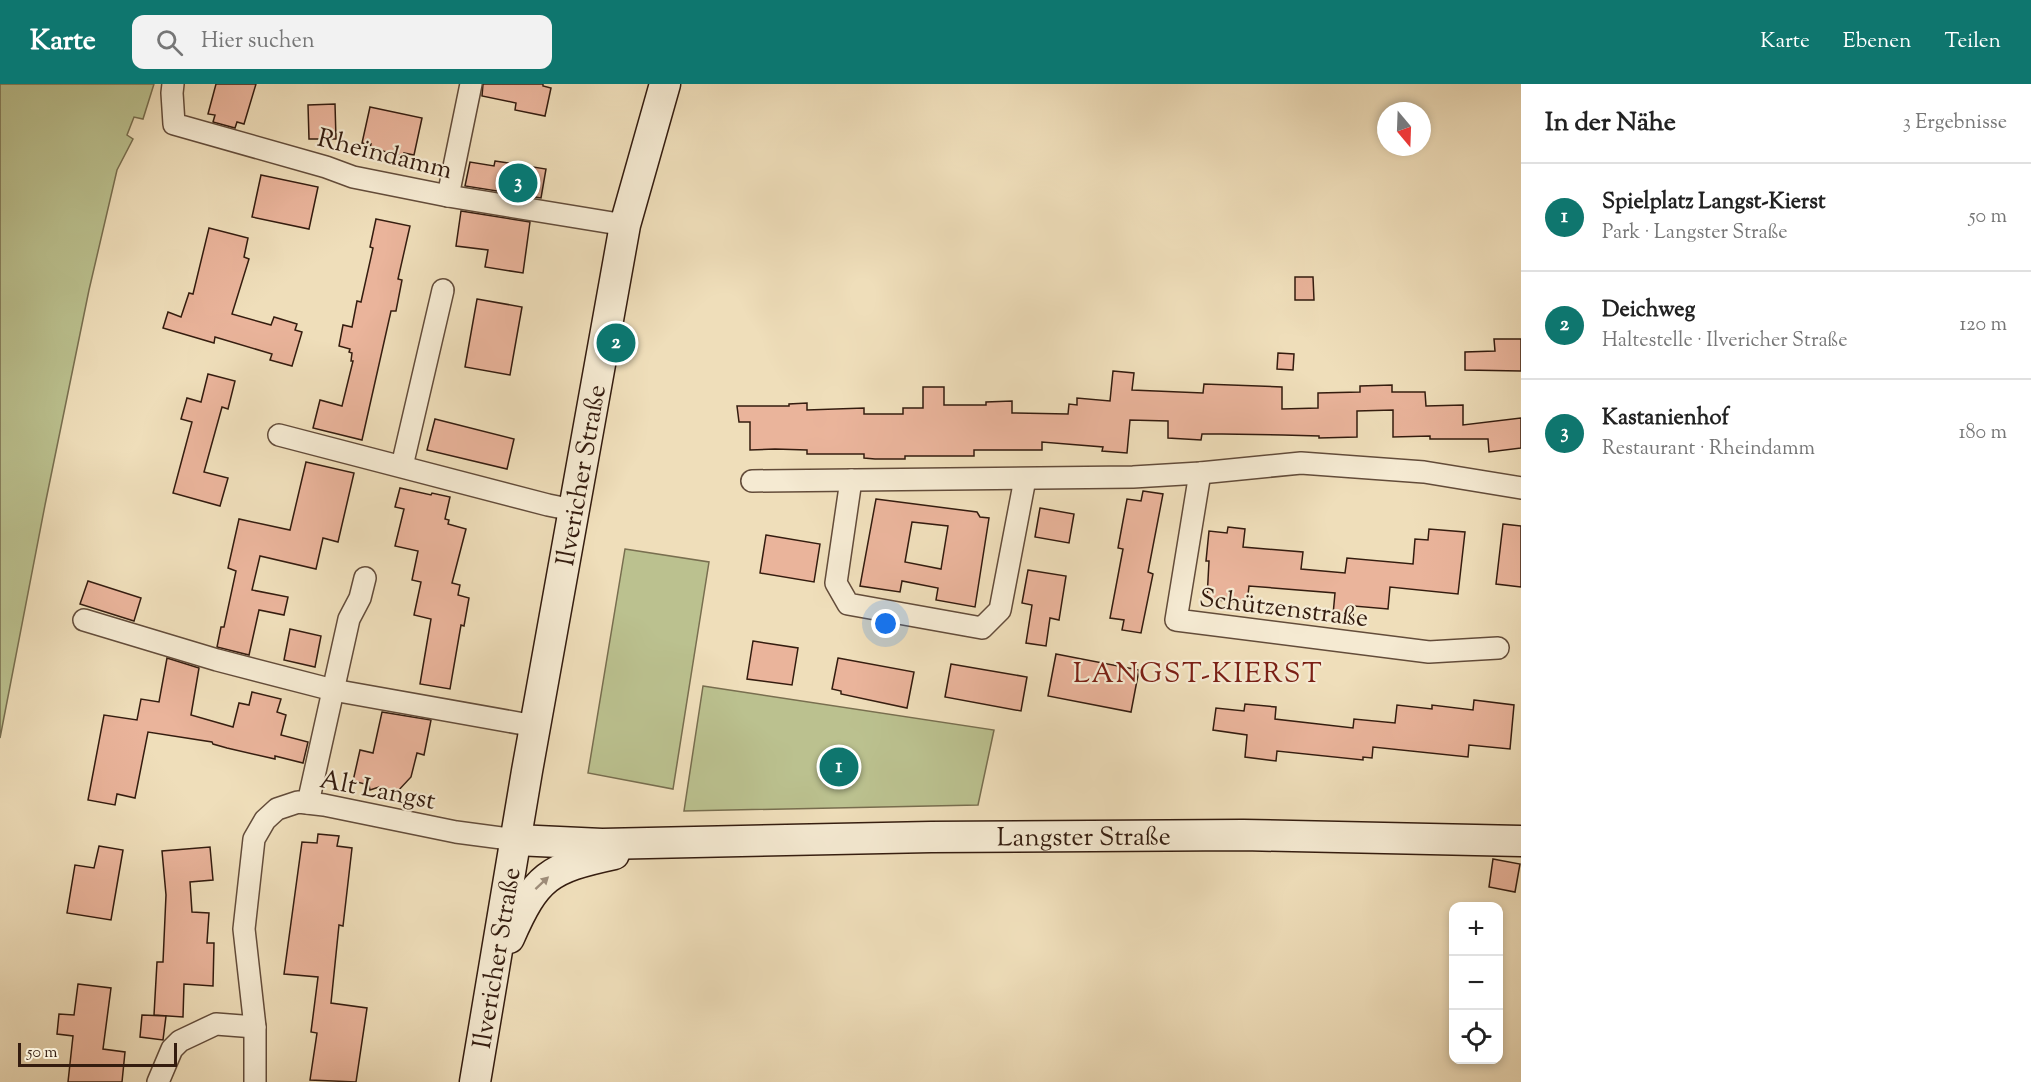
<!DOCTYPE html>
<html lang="de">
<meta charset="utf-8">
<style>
:root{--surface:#fff;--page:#f2f2f2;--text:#222;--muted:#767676;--line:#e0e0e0;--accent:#0f766e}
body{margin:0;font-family:"Sorts Mill Goudy",serif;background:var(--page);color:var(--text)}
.controls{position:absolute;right:18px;bottom:18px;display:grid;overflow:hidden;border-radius:12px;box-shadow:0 3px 9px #0003}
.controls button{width:54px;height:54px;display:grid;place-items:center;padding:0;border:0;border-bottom:2px solid var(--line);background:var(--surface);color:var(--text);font:30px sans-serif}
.compass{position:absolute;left:1377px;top:18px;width:54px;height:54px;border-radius:50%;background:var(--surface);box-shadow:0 3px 9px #0003;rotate:161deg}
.scale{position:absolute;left:18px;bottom:15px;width:159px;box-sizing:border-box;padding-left:6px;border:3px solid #341c0f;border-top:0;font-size:16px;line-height:21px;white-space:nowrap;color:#341c0f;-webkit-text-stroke:4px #f5ead2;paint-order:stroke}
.you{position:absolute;left:886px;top:540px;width:21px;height:21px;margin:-15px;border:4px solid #fff;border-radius:50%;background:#1a73e8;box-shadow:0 0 0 9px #1a73e833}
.badge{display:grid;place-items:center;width:39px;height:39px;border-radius:50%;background:var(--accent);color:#fff;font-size:20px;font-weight:700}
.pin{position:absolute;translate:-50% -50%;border:3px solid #fff;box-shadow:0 2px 6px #0006}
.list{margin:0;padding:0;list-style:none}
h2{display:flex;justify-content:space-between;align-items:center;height:78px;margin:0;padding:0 24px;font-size:26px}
h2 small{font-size:20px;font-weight:400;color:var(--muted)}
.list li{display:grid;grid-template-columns:39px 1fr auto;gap:18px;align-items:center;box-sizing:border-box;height:108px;padding:0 24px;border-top:2px solid var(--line)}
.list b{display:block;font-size:22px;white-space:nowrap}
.list p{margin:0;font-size:20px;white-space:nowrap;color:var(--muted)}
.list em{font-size:20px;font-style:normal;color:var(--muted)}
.icon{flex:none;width:33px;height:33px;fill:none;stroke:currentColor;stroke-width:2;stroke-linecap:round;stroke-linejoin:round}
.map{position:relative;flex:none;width:1521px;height:998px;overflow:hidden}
header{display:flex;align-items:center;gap:36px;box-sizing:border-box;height:84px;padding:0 30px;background:var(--accent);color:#fff}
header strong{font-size:28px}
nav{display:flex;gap:33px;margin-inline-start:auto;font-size:21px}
.search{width:420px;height:54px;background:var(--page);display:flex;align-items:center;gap:15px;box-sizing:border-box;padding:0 21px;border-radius:12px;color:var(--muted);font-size:22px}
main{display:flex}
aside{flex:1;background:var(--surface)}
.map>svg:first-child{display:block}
.green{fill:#bbc18f;stroke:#786e4f;stroke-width:1.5}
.building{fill:#eab49b;stroke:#341c0f;stroke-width:1.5;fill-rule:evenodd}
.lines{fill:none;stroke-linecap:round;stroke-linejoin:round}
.street-casing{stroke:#634c3a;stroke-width:24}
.secondary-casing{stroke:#341c0f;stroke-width:33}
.street{stroke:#f5ead2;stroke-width:21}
.secondary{stroke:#f5ead2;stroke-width:30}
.oneway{fill:#9e8d7a}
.labels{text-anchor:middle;stroke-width:4.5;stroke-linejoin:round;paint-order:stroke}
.street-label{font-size:26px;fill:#341c0f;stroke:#f5ead2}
.quarter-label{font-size:28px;letter-spacing:1.5px;fill:#7a1f14;stroke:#f5ead2}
</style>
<header>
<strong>Karte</strong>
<div class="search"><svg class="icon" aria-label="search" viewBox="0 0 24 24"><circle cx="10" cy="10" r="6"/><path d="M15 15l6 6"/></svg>Hier suchen</div>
<nav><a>Karte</a><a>Ebenen</a><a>Teilen</a></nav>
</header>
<main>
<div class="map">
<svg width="1521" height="998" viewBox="0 0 1521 998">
<rect width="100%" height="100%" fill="#efdeba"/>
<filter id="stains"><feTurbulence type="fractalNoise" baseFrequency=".00333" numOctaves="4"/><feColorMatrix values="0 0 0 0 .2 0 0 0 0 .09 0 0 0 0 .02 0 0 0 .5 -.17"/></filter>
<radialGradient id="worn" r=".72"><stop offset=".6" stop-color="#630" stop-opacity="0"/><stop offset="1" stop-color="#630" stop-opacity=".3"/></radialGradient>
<g class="green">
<path d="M 0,0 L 154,0 L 143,35 L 134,33 L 127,51 L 133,55 L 117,86 L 89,206 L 45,421 L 0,654 Z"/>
<path d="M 625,465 L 709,478 L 673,705 L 588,689 Z"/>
<path d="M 703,602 L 994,646 L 978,721 L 684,727 Z"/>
</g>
<g class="building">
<path d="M 216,0 L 256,0 L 244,40 L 237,38 L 235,44 L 213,38 L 215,31 L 208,30 Z"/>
<path d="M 483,0 L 543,0 L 543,2 L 551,4 L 545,32 L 515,26 L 516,19 L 482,12 Z"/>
<path d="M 335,20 L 336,55 L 309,55 L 308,21 Z"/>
<path d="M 370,23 L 422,34 L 414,71 L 404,69 L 404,72 L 370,64 L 371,60 L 362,59 Z"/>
<path d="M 495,77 L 546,85 L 541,114 L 465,102 L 470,78 L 494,82 Z"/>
<path d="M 261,91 L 318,103 L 309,145 L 252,133 Z"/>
<path d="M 461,127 L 530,138 L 523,189 L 485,183 L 488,166 L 456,162 Z"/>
<path d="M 376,135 L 410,142 L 398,195 L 402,196 L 396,227 L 391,227 L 362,356 L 313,344 L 320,316 L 342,322 L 353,277 L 351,277 L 352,269 L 349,268 L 350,265 L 339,262 L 343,241 L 352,243 L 357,217 L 361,218 L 373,164 L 370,163 Z"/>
<path d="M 209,144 L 248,154 L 244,173 L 249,175 L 232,230 L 271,241 L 274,233 L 297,240 L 295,246 L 302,248 L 292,282 L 270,276 L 272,270 L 215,253 L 214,259 L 163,244 L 168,228 L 181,233 L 189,209 L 193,210 Z"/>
<path d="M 1295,193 L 1313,193 L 1314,216 L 1295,216 Z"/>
<path d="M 477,215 L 522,223 L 510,291 L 465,283 Z"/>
<path d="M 1494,255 L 1521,255 L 1521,287 L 1465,286 L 1465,268 L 1495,267 Z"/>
<path d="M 1278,269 L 1294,270 L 1293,286 L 1277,285 Z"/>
<path d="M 1113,287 L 1134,289 L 1132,306 L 1203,309 L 1204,300 L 1282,303 L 1282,325 L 1318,324 L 1318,309 L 1360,308 L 1360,302 L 1392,301 L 1392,308 L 1425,308 L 1426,322 L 1463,321 L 1463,341 L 1521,334 L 1521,364 L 1489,368 L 1488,355 L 1430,355 L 1430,352 L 1393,353 L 1393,326 L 1357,327 L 1357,353 L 1319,354 L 1319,352 L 1283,351 L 1222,350 L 1202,350 L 1201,356 L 1168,354 L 1168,337 L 1130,336 L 1127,369 L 1102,367 L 1103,363 L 1042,358 L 1042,366 L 974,366 L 974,372 L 905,372 L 905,375 L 875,375 L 864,374 L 864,370 L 807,370 L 807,366 L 775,365 L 750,366 L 750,338 L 739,338 L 737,322 L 789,322 L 789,320 L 807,319 L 807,326 L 864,324 L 864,330 L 903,330 L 903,324 L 923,324 L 923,303 L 944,303 L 944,321 L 986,321 L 986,318 L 1012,317 L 1012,329 L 1068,330 L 1069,320 L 1077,321 L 1077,314 L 1110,317 Z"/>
<path d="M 208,290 L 235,297 L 228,325 L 222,323 L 204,388 L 228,394 L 220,422 L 173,409 L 192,338 L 181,335 L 187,314 L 201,318 Z"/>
<path d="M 435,335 L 514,355 L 507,385 L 427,366 Z"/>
<path d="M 306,378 L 354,389 L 338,458 L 323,454 L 316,485 L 260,472 L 252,506 L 288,513 L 284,531 L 259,526 L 249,571 L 217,563 L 221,543 L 224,543 L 236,487 L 228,484 L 239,435 L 290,446 Z"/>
<path d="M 400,404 L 431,411 L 432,409 L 450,413 L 445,435 L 449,436 L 448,440 L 466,445 L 452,499 L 460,501 L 458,511 L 469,514 L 464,542 L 461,541 L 450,605 L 420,600 L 431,535 L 414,531 L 421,498 L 412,496 L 418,467 L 395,462 L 404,425 L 395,423 Z"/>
<path d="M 1143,407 L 1163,410 L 1148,488 L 1153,490 L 1141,549 L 1122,546 L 1124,536 L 1110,534 L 1123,465 L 1118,464 L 1127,415 L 1141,417 Z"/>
<path d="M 876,415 L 977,428 L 980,433 L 989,434 L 975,523 L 936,516 L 938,504 L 902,497 L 900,508 L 860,502 ZM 912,438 L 948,442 L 941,485 L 905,478 Z"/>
<path d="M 1040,424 L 1074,430 L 1069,459 L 1035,453 Z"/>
<path d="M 1503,440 L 1521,442 L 1521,503 L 1496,500 Z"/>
<path d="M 1228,443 L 1245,445 L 1243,463 L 1303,468 L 1301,485 L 1345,489 L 1347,474 L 1413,480 L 1415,455 L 1428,456 L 1429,445 L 1465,448 L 1458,510 L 1390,503 L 1388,525 L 1354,522 L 1353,533 L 1333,531 L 1335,509 L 1249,502 L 1247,519 L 1207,515 L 1209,477 L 1206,477 L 1209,447 L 1227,449 Z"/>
<path d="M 766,451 L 820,460 L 814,498 L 760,489 Z"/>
<path d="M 1028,486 L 1066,492 L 1059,536 L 1050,534 L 1046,562 L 1026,559 L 1032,521 L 1022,519 Z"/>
<path d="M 88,497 L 141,514 L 134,537 L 80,520 Z"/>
<path d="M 290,545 L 321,552 L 315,583 L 284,576 Z"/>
<path d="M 753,557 L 798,564 L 792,601 L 747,595 Z"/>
<path d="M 1056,570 L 1139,586 L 1131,628 L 1048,612 Z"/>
<path d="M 167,574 L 199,584 L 191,631 L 233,643 L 239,619 L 249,621 L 252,608 L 281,615 L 277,628 L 286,631 L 281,651 L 308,658 L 303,679 L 275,672 L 275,675 L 227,664 L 213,660 L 212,658 L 148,648 L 135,714 L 117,710 L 115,721 L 88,716 L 104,631 L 137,636 L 141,615 L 159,618 Z"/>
<path d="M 838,574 L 914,588 L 907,624 L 841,610 L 841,607 L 832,605 Z"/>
<path d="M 951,580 L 1027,593 L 1021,627 L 945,613 Z"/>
<path d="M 1474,616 L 1514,621 L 1510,665 L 1469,661 L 1468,673 L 1373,663 L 1372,674 L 1363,673 L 1363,676 L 1277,667 L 1276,677 L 1245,673 L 1247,651 L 1213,646 L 1216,624 L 1244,627 L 1245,620 L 1276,623 L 1275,635 L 1353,644 L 1354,635 L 1395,639 L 1397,621 L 1432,625 L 1432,621 L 1473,626 Z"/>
<path d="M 382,628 L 431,636 L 424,671 L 417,669 L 411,693 L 397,708 L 379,703 L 370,706 L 369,701 L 353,697 L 360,666 L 373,669 Z"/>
<path d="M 318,750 L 339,752 L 337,762 L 352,764 L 343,842 L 339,841 L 331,919 L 367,924 L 356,998 L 310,996 L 317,949 L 311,948 L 318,893 L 284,890 L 302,758 L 317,759 Z"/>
<path d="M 99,762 L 123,766 L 111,836 L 67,829 L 75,781 L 94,784 Z"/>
<path d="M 210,763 L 213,796 L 190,798 L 192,828 L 209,829 L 207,859 L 214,859 L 213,902 L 184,900 L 183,933 L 154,931 L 157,878 L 163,878 L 166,811 L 162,767 Z"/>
<path d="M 1493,775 L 1520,780 L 1515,808 L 1489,803 Z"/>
<path d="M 78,900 L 111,904 L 103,965 L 125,968 L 122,998 L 68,998 L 73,952 L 57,950 L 59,930 L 74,931 Z"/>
<path d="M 142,931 L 166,932 L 163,956 L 140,953 Z"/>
</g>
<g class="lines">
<defs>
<g id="street">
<path d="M 173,0 L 172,9 L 174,40 L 326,83 L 353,93 L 448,112 L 625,141"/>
<path d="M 448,112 L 471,0"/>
<path d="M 279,351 L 548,421 L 573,426"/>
<path d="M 402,382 L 443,206"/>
<path d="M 1200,389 L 1176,536 L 1429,568 L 1498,564"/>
<path d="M 851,396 L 836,499 L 848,520 L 982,544 L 1000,526 L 1025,395"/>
<path d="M 752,397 L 1133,393 L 1200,389 L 1301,379 L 1424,388 L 1521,404"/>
<path d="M 84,536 L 217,576 L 333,606 L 535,642"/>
<path d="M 308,719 L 349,535 L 360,514 L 365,494"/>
<path d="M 158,998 L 172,965 L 180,957 L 216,940 L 255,943"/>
<path d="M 255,998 L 255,943 L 244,845 L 254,755 L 265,736 L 277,725 L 298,718 L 324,721 L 456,748 L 516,756"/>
</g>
<g id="secondary">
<path id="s1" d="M 516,756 L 602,760 L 931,753 L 1243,751 L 1521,757"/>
<path d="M 509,854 C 536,792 549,784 614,770"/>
<path id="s2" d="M 475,998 L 527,687 L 625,141 L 665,0"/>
</g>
</defs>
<use href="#street" class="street-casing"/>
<use href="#secondary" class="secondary-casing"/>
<use href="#street" class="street"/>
<use href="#secondary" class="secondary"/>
</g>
<defs><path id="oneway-solid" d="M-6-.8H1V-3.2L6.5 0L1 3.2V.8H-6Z" transform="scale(1.5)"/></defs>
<use class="oneway" href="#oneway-solid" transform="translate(542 799) rotate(-43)"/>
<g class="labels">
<g class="street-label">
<text transform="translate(385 69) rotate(14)" y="9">Rheindamm</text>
<text dy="9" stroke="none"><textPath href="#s2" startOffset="616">Ilvericher Straße</textPath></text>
<text transform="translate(1284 523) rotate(7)" y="9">Schützenstraße</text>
<text transform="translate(378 705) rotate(11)" y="9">Alt Langst</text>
<text dy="9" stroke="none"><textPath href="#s1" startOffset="568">Langster Straße</textPath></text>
<text dy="9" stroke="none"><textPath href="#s2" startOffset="126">Ilvericher Straße</textPath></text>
</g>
<g class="quarter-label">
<text x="1198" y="598">LANGST-KIERST</text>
</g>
</g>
<rect width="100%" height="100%" filter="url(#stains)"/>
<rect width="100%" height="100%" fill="url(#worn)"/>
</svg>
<div class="controls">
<button>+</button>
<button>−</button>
<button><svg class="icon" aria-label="locate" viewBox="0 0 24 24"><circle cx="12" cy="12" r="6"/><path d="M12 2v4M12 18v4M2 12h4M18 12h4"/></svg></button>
</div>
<svg class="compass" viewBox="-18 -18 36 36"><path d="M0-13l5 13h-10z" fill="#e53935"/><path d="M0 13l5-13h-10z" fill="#767676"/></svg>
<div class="scale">50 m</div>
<div class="you"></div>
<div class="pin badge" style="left:839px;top:683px">1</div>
<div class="pin badge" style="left:616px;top:259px">2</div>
<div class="pin badge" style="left:518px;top:99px">3</div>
</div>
<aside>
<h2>In der Nähe<small>3 Ergebnisse</small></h2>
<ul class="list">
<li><span class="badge">1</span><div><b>Spielplatz Langst-Kierst</b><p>Park · Langster Straße</p></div><em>50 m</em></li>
<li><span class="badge">2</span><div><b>Deichweg</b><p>Haltestelle · Ilvericher Straße</p></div><em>120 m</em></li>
<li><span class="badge">3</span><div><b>Kastanienhof</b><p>Restaurant · Rheindamm</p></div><em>180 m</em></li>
</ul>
</aside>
</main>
